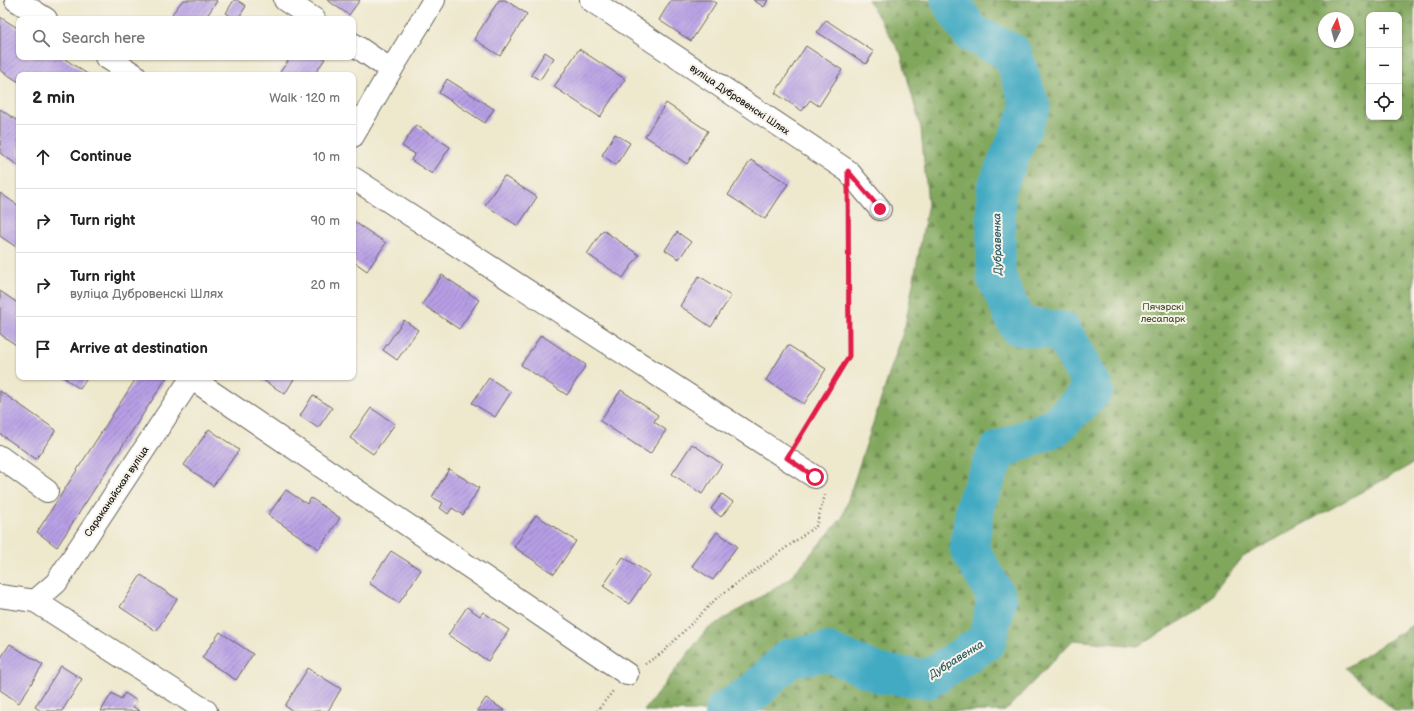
<!DOCTYPE html>
<meta charset="utf-8">
<style>
:root{--surface:#fff;--page:#f2f2f2;--text:#222;--muted:#767676;--line:#e0e0e0}
body{margin:0;font-family:"Balsamiq Sans",sans-serif;background:var(--page);color:var(--text)}
.controls{position:absolute;right:12px;top:12px;display:grid;overflow:hidden;border-radius:8px;box-shadow:0 1px 3px #0004}
.controls button{width:36px;height:36px;display:grid;place-items:center;padding:0;border:0;border-bottom:1px solid var(--line);background:var(--surface);color:var(--text);font:20px sans-serif}
.compass{position:absolute;left:1318px;top:12px;width:36px;height:36px;border-radius:50%;background:var(--surface);box-shadow:0 1px 3px #0004;rotate:6deg}
.stop{position:absolute;width:12px;height:12px;margin:-9px;border:3px solid #e11d48;border-radius:50%;background:#fff}
.stop.end{background:#e11d48;border-color:#fff;box-shadow:0 1px 4px #0008}
.list{margin:0;padding:0;list-style:none}
h2{display:flex;justify-content:space-between;align-items:center;height:52px;margin:0;padding:0 16px;font-size:17px}
h2 small{font-size:13px;font-weight:400;color:var(--muted)}
.list li{display:grid;grid-template-columns:26px 1fr auto;gap:12px;align-items:center;box-sizing:border-box;height:64px;padding:0 16px;border-top:1px solid var(--line)}
.list b{display:block;font-size:15px;white-space:nowrap}
.list p{margin:0;font-size:13px;white-space:nowrap;color:var(--muted)}
.list em{font-size:13px;font-style:normal;color:var(--muted)}
.icon{flex:none;width:22px;height:22px;fill:none;stroke:currentColor;stroke-width:2;stroke-linecap:round;stroke-linejoin:round}
.map{position:relative;flex:none;width:1414px;height:711px;overflow:hidden}
.search{position:absolute;background:var(--surface);box-shadow:0 1px 3px #0004;left:16px;top:16px;width:340px;height:44px;display:flex;align-items:center;gap:10px;box-sizing:border-box;padding:0 14px;border-radius:8px;color:var(--muted);font-size:15px}
.panel{position:absolute;background:var(--surface);box-shadow:0 1px 3px #0004;left:16px;top:72px;width:340px;height:308px;border-radius:8px}
.map>svg:first-child{display:block}
.forest{fill:url(#forest-firs);stroke:#4e623c;fill-rule:evenodd}
.lines{fill:none;stroke-linecap:round;stroke-linejoin:round}
.river{stroke:#42aac2;stroke-width:39}
.building{fill:url(#building-hatch)}
.street-casing{stroke:#66635a;stroke-width:24}
.path{stroke:#66635a;stroke-width:2.5;stroke-dasharray:1 3;stroke-linecap:butt}
.street{stroke:#fff;stroke-width:22}
.route{stroke:#e11d48;stroke-width:5}
.labels{text-anchor:middle;stroke-width:4;stroke-linejoin:round;paint-order:stroke}
.street-label{font-size:10px;fill:#1c1c1c;stroke:#f7f3e8}
.park-label{font-size:10px;fill:#4b5637;stroke:#f7f3e8}
.water-label{font-size:11px;font-style:italic;fill:#2d5c67;stroke:#f7f3e8}
</style>
<div class="map">
<svg width="1414" height="711" viewBox="0 0 1414 711">
<defs>
<pattern id="forest-firs" width="22" height="20" patternUnits="userSpaceOnUse"><rect width="22" height="20" fill="#81a75d"/><path d="M5 1l3.5 6h-7zM16 11l3.5 6h-7z" fill="#69874c"/></pattern>
<pattern id="building-hatch" width="6" height="6" patternUnits="userSpaceOnUse"><rect width="6" height="6" fill="#b79ee5"/><path d="M-1 1l2-2M0 6l6-6M5 7l2-2" fill="none" stroke="#9480b9"/></pattern>
</defs>
<rect width="100%" height="100%" fill="#f7f3e8"/>
<filter id="ink" filterUnits="userSpaceOnUse"><feTurbulence type="fractalNoise" baseFrequency=".025" numOctaves="2"/><feDisplacementMap in="SourceGraphic" scale="8" xChannelSelector="R" yChannelSelector="G"/><feConvolveMatrix kernelMatrix="1 2 1 2 8 2 1 2 1" color-interpolation-filters="sRGB"/></filter>
<filter id="wash" filterUnits="userSpaceOnUse"><feTurbulence type="fractalNoise" baseFrequency=".012" numOctaves="4" result="noise"/><feDisplacementMap in="SourceGraphic" scale="16" xChannelSelector="R" yChannelSelector="G"/><feGaussianBlur stdDeviation="0.9" result="paint"/><feColorMatrix in="noise" values="0 0 0 0 0 0 0 0 0 0 0 0 0 0 0 0 0 1.4 0 .05"/><feComposite in="paint" operator="in"/></filter>
<g filter="url(#wash)">
<rect width="100%" height="100%" fill="#eee8cd"/>
<g class="forest">
<path d="M 868,0 L 1414,0 L 1414,463 L 1243,557 L 1200,610 L 1138,646 L 1073,640 L 1005,711 L 644,711 L 706,630 L 788,580 L 842,518 L 905,326 L 928,204 L 921,129 L 901,54 ZM 1369,15 L 1399,15 L 1399,117 L 1369,117 ZM 1324,18 L 1348,18 L 1348,42 L 1324,42 Z"/>
<path d="M 1414,624 L 1414,711 L 1395,711 L 1346,668 Z"/>
</g>
<g class="lines">
<path class="river" d="M 724,711 L 754,692 L 789,658 L 827,652 L 881,674 L 928,679 L 987,641 L 997,598 L 969,548 L 976,502 L 998,451 L 1055,427 L 1094,389 L 1062,331 L 1018,326 L 996,277 L 996,189 L 1031,107 L 1012,53 L 970,32 L 950,0"/>
</g>
<g id="blocks">
<g class="building">
<path d="M 183,0 L 215,0 L 217,1 L 205,19 L 179,19 L 172,14 Z"/>
<path d="M 234,0 L 237,0 L 246,6 L 238,19 L 236,19 L 226,13 Z"/>
<path d="M 327,0 L 360,0 L 349,15 Z"/>
<path d="M 499,0 L 505,0 L 527,14 L 500,56 L 474,39 Z"/>
<path d="M 671,0 L 711,0 L 716,3 L 691,41 L 659,20 Z"/>
<path d="M 753,0 L 768,0 L 764,7 Z"/>
<path d="M 0,17 L 19,29 L 19,57 L 62,57 L 89,75 L 19,75 L 19,82 L 0,70 Z"/>
<path d="M 826,20 L 874,52 L 866,64 L 817,32 Z"/>
<path d="M 806,46 L 842,70 L 819,106 L 810,100 L 802,111 L 775,93 Z"/>
<path d="M 579,49 L 625,79 L 600,117 L 554,87 Z"/>
<path d="M 545,52 L 554,58 L 540,80 L 531,75 Z"/>
<path d="M 291,57 L 322,57 L 325,59 L 314,75 L 285,75 L 280,72 Z"/>
<path d="M 447,79 L 494,109 L 485,123 L 439,93 Z"/>
<path d="M 666,103 L 708,131 L 687,164 L 645,136 Z"/>
<path d="M 0,109 L 19,122 L 19,166 L 0,153 Z"/>
<path d="M 416,125 L 450,147 L 432,174 L 411,160 L 415,154 L 402,146 Z"/>
<path d="M 615,134 L 630,143 L 616,165 L 602,155 Z"/>
<path d="M 751,160 L 788,184 L 765,219 L 728,195 Z"/>
<path d="M 504,176 L 537,197 L 518,226 L 485,205 Z"/>
<path d="M 0,193 L 19,206 L 19,249 L 0,236 Z"/>
<path d="M 353,221 L 386,243 L 367,271 L 353,261 Z"/>
<path d="M 603,230 L 639,255 L 623,278 L 587,254 Z"/>
<path d="M 677,232 L 691,242 L 679,259 L 665,250 Z"/>
<path d="M 442,275 L 479,300 L 459,329 L 422,304 Z"/>
<path d="M 699,276 L 731,296 L 711,327 L 680,306 Z"/>
<path d="M 0,291 L 19,304 L 19,347 L 0,334 Z"/>
<path d="M 404,320 L 418,330 L 397,360 L 383,350 Z"/>
<path d="M 541,335 L 586,365 L 567,395 L 521,365 Z"/>
<path d="M 788,345 L 826,369 L 804,404 L 766,380 Z"/>
<path d="M 63,377 L 88,377 L 80,389 Z"/>
<path d="M 137,377 L 167,377 L 57,547 L 37,532 Z"/>
<path d="M 258,377 L 295,377 L 285,394 Z"/>
<path d="M 489,378 L 511,392 L 495,417 L 472,403 Z"/>
<path d="M 621,390 L 658,415 L 654,422 L 666,430 L 650,454 L 600,421 Z"/>
<path d="M 0,391 L 56,430 L 36,459 L 0,434 Z"/>
<path d="M 313,395 L 332,408 L 318,428 L 300,416 Z"/>
<path d="M 371,408 L 395,424 L 373,454 L 350,438 Z"/>
<path d="M 209,429 L 239,450 L 213,486 L 184,465 Z"/>
<path d="M 692,444 L 722,464 L 702,494 L 672,474 Z"/>
<path d="M 449,469 L 479,488 L 463,515 L 452,508 L 448,514 L 440,508 L 443,503 L 432,497 Z"/>
<path d="M 286,490 L 307,504 L 311,498 L 340,518 L 319,549 L 268,515 Z"/>
<path d="M 722,494 L 733,502 L 721,517 L 711,509 Z"/>
<path d="M 536,515 L 576,541 L 554,574 L 514,547 Z"/>
<path d="M 717,532 L 737,546 L 713,580 L 692,566 Z"/>
<path d="M 391,551 L 421,570 L 399,603 L 369,583 Z"/>
<path d="M 623,557 L 650,574 L 629,604 L 603,586 Z"/>
<path d="M 141,575 L 177,599 L 156,631 L 120,607 Z"/>
<path d="M 467,607 L 480,616 L 483,612 L 509,630 L 488,661 L 448,635 Z"/>
<path d="M 220,632 L 253,654 L 236,680 L 202,658 Z"/>
<path d="M 10,644 L 43,665 L 19,703 L 0,690 L 0,659 Z"/>
<path d="M 61,666 L 82,679 L 62,711 L 41,711 L 35,707 Z"/>
<path d="M 308,668 L 341,689 L 328,711 L 293,711 L 285,706 Z"/>
<path d="M 112,693 L 121,699 L 125,693 L 137,701 L 133,707 L 140,711 L 101,711 Z"/>
<path d="M 486,698 L 505,711 L 477,711 Z"/>
</g>
</g>
</g>
<g filter="url(#ink)">
<use href="#blocks" fill-opacity="0" stroke="#66635a" stroke-width="1"/>
<g class="lines">
<defs>
<g id="street">
<path d="M 16,0 L 46,19"/>
<path d="M 285,0 L 314,19"/>
<path d="M 591,0 L 848,171 L 880,209"/>
<path d="M 353,44 L 391,70"/>
<path d="M 106,57 L 135,75"/>
<path d="M 353,136 L 391,70 L 434,0"/>
<path d="M 353,178 L 815,477"/>
<path d="M 191,378 L 627,674"/>
<path d="M 0,457 L 47,491"/>
<path d="M 0,596 L 35,601 L 206,711"/>
<path d="M 35,601 L 56,583 L 192,377"/>
</g>
</defs>
<use href="#street" class="street-casing"/>
<g class="path">
<path d="M 798,441 L 849,356 L 848,206"/>
<path d="M 645,664 L 662,653 L 717,598 L 816,526 L 825,495"/>
<path d="M 597,711 L 613,691"/>
</g>
<use href="#street" class="street"/>
</g>
</g>
<g class="lines" filter="url(#ink)">
<path class="route" d="M 815,477 L 787,458 L 849,356 L 848,171 L 880,209"/>
</g>
<g class="labels">
<g class="street-label">
<text transform="translate(740 99) rotate(34)" y="4">вуліца Дубровенскі Шлях</text>
<text transform="translate(116 491) rotate(-56)" y="4">Сараканайская вуліца</text>
</g>
<g class="park-label">
<text x="1163" y="310">Пячэрскі<tspan x="1163" dy="12">лесапарк</tspan></text>
</g>
<g class="water-label">
<text transform="translate(997 244) rotate(-91)" y="4">Дубравенка</text>
<text transform="translate(956 659) rotate(-32)" y="4">Дубравенка</text>
</g>
</g>
</svg>
<div class="controls">
<button>+</button>
<button>−</button>
<button><svg class="icon" aria-label="locate" viewBox="0 0 24 24"><circle cx="12" cy="12" r="6"/><path d="M12 2v4M12 18v4M2 12h4M18 12h4"/></svg></button>
</div>
<svg class="compass" viewBox="-18 -18 36 36"><path d="M0-13l5 13h-10z" fill="#e53935"/><path d="M0 13l5-13h-10z" fill="#767676"/></svg>
<div class="stop" style="left:815px;top:477px"></div>
<div class="stop end" style="left:880px;top:209px"></div>
<div class="search"><svg class="icon" aria-label="search" viewBox="0 0 24 24"><circle cx="10" cy="10" r="6"/><path d="M15 15l6 6"/></svg>Search here</div>
<section class="panel">
<h2>2 min<small>Walk · 120 m</small></h2>
<ul class="list">
<li><svg class="icon" aria-label="ahead" viewBox="0 0 24 24"><path d="M12 20V5M6 11l6-6 6 6"/></svg><div><b>Continue</b></div><em>10 m</em></li>
<li><svg class="icon" aria-label="right" viewBox="0 0 24 24"><path d="M7 20v-9h11M14 6l5 5-5 5"/></svg><div><b>Turn right</b></div><em>90 m</em></li>
<li><svg class="icon" aria-label="right" viewBox="0 0 24 24"><path d="M7 20v-9h11M14 6l5 5-5 5"/></svg><div><b>Turn right</b><p>вуліца Дубровенскі Шлях</p></div><em>20 m</em></li>
<li><svg class="icon" aria-label="arrive" viewBox="0 0 24 24"><path d="M6 21V4h12l-3 4 3 4H6"/></svg><div><b>Arrive at destination</b></div></li>
</ul>
</section>
</div>
